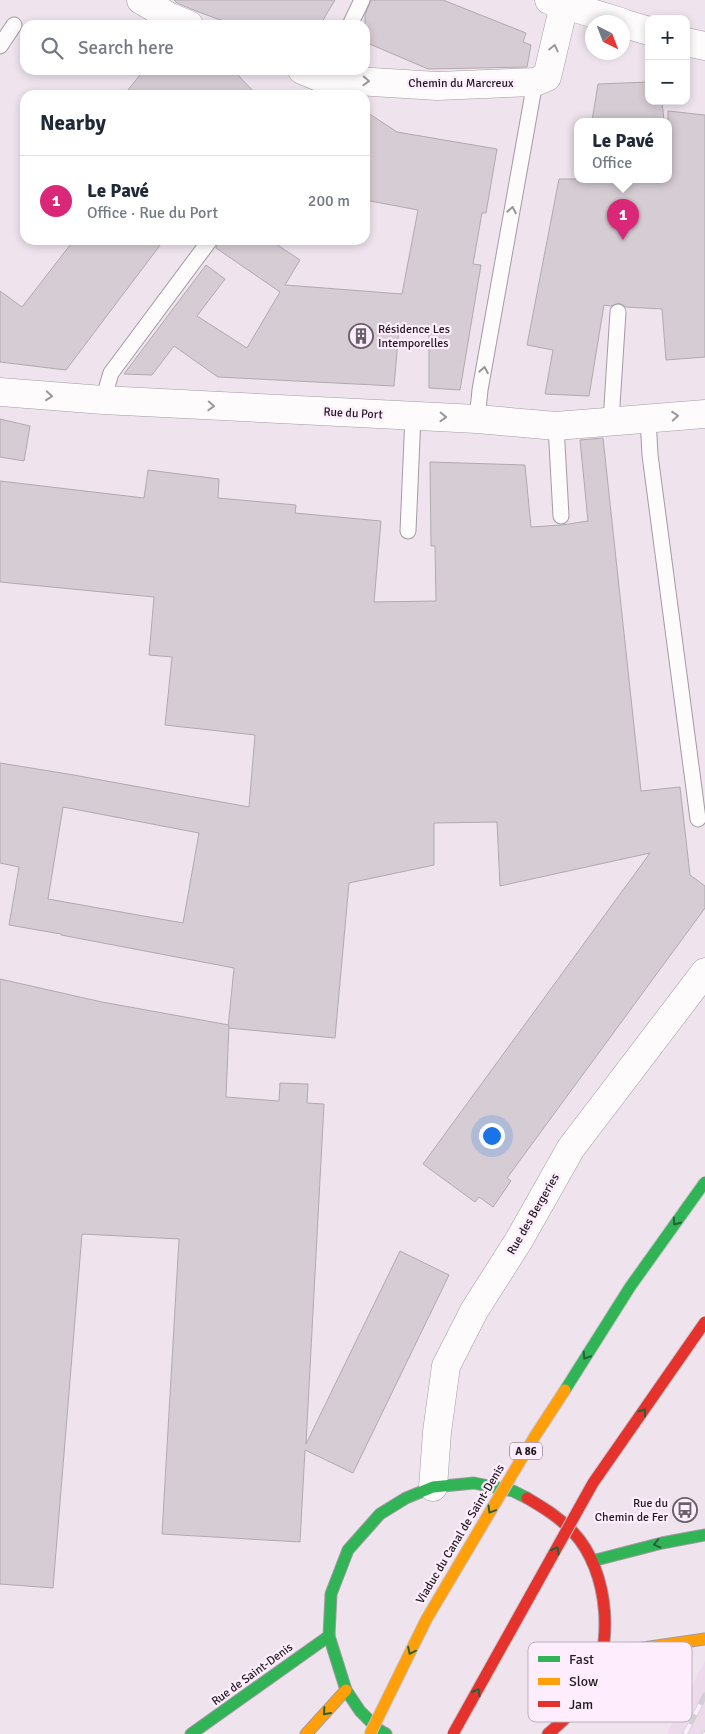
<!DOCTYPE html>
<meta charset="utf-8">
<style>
:root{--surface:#fff;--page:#f2f2f3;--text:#1f2937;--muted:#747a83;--line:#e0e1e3;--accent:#db2777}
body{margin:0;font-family:Signika,sans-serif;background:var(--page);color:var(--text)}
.controls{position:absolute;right:15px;top:15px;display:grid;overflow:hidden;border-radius:10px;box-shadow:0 2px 8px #0003}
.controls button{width:45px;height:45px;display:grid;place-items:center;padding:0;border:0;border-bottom:1px solid var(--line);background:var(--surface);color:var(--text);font:25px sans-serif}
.compass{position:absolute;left:585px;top:15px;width:45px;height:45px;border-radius:50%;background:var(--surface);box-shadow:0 2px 8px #0003;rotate:138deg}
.you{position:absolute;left:491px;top:1135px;width:18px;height:18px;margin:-12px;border:4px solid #fff;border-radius:50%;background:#1a73e8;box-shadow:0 0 0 8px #1a73e833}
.badge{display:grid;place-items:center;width:32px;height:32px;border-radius:50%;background:var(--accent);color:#fff;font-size:16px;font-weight:700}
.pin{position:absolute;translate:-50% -41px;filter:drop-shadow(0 1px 2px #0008)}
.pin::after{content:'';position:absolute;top:26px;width:18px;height:15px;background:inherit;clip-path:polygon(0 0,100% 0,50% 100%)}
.popup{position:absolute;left:574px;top:118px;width:98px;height:65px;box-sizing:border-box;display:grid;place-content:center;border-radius:10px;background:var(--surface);filter:drop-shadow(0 1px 4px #0005);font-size:16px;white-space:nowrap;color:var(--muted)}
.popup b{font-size:19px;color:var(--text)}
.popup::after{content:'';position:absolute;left:50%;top:100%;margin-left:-10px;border:10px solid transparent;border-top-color:var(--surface)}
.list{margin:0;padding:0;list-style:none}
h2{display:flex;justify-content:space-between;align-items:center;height:65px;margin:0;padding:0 20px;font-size:21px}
h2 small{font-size:16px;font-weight:400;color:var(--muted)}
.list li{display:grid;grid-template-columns:32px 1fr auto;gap:15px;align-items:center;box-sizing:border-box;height:90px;padding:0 20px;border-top:1px solid var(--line)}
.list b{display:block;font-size:19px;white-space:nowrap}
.list p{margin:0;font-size:16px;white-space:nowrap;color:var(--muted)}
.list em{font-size:16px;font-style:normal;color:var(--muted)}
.icon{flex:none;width:28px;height:28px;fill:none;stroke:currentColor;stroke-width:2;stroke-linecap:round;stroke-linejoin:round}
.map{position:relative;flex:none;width:705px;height:1734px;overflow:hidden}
.search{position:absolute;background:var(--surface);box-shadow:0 2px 8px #0003;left:20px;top:20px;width:350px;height:55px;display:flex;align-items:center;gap:12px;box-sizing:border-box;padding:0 18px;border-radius:15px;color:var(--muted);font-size:19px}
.panel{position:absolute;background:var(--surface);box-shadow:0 2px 8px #0003;left:20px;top:90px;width:350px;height:155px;border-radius:15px}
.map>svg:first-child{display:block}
.built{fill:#ecdaeb}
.building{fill:#d6cdd4;stroke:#b1a9b0;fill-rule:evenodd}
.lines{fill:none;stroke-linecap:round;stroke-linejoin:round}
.lane-casing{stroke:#a39aa2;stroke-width:17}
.street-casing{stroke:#a39aa2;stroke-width:29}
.fast-casing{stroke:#a39aa2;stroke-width:13}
.slow-casing{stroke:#a39aa2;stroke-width:13}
.jam-casing{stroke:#a39aa2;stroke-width:13}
.lane{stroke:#fdfbfc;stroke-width:15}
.street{stroke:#fdfbfc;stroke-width:28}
.fast{stroke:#30b455;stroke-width:11}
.slow{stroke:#ff9f0a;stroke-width:11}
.jam{stroke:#e5322d;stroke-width:11}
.rail-casing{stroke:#d2d0d2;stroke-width:5.5}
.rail{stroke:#feeefd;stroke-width:4;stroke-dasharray:11;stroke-linecap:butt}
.fast-bridge-casing{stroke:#c9c3c8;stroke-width:13;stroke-linecap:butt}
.slow-bridge-casing{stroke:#c9c3c8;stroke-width:13;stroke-linecap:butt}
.jam-bridge-casing{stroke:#c9c3c8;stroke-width:13;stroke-linecap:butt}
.fast-bridge{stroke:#30b455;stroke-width:11}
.slow-bridge{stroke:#ff9f0a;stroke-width:11}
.jam-bridge{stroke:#e5322d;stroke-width:11}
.oneway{stroke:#9a9699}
.oneway2{stroke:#286038}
.labels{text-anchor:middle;stroke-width:4.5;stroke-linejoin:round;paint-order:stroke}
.shield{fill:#feeefd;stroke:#635a63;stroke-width:1}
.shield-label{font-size:11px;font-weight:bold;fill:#211b21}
.street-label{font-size:12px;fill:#211b21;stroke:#feeefd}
.poi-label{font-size:12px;fill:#211b21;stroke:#feeefd;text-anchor:start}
.key{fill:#feeefd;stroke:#bcafbb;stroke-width:1}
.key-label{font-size:14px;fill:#211b21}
</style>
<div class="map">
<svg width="705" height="1734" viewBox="0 0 705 1734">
<rect width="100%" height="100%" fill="#efe4ee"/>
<path class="built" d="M 705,1661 L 705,1734 L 667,1734 Z"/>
<g class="building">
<path d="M 174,0 L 335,0 L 320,25 L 234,25 L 196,11 L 177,3 Z"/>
<path d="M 371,0 L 443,0 L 526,33 L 523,42 L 531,45 L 527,67 L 428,69 L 365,42 L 365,15 Z"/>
<path d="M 144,70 L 233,70 L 257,95 L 124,95 Z"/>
<path d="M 649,82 L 649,101 L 662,101 L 664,121 L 592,121 L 598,84 Z"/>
<path d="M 365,111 L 397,132 L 497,149 L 486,213 L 482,213 L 473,264 L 481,265 L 460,390 L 429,388 L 429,330 L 399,329 L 394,386 L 218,377 L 174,346 L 152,375 L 124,374 L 206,265 L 225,279 L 197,316 L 247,348 L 280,292 L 216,248 L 219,240 L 270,240 L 300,260 L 285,285 L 402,294 L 418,210 L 365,200 Z"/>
<path d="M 668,111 L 705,115 L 705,357 L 666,360 L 662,309 L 626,307 L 619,303 L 611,306 L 604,305 L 589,396 L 545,394 L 553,350 L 527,345 L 559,179 L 668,179 Z"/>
<path d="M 74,240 L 164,240 L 66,370 L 0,362 L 0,291 L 22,307 Z"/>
<path d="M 0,419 L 30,426 L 24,461 L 0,457 Z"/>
<path d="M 603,438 L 641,791 L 680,787 L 690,875 L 705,886 L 705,908 L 507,1178 L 511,1181 L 493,1207 L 479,1197 L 475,1202 L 423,1164 L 650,853 L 500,886 L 497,822 L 434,823 L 434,865 L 349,883 L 335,1038 L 228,1028 L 234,968 L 61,935 L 61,934 L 9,925 L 19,867 L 0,863 L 0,763 L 68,774 L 249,807 L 255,735 L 165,725 L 172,657 L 149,655 L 154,597 L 0,582 L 0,481 L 144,498 L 148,470 L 219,479 L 218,498 L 296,505 L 295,513 L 381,521 L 374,602 L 436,601 L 435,546 L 431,546 L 430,462 L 525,465 L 531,527 L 562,525 L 588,521 L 580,440 ZM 63,807 L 199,833 L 183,923 L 48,899 Z"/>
<path d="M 0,979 L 102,1002 L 229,1025 L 226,1097 L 279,1101 L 280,1083 L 308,1084 L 307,1103 L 324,1104 L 306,1444 L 400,1251 L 449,1275 L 353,1473 L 305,1450 L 300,1542 L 162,1534 L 179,1239 L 82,1234 L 53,1588 L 0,1584 Z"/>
</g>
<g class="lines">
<defs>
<g id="lane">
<path d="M 350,25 L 362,0"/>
<path d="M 0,46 L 14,25"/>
<path d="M 103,400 L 111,373 L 210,240"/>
<path d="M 648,418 L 650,455 L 698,819"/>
<path d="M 477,419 L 480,390 L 535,82"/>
<path d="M 611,421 L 618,312"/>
<path d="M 556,426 L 561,516"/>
<path d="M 408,531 L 413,416"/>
</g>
<g id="street">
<path d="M 141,0 L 170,17 L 189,25"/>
<path d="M 549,0 L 621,22"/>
<path d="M 622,23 L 649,31"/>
<path d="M 686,42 L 705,46"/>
<path d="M 302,70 L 324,79 L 437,86 L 535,82 L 547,77 L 564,5"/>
<path d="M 0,392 L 103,400 L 477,419 L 556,426 L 705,414"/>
<path d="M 433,1487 L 437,1432 L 446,1366 L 474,1311 L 519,1240 L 571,1148 L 705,972"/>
</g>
<g id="fast">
<path d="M 592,1561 L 662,1543 L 705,1535"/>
<path d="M 191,1734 L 329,1636"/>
<path d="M 386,1734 L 379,1730 L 360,1711 L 346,1690 L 329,1636 L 331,1594 L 348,1550 L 380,1514 L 406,1498 L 433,1487 L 474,1483 L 513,1491 L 527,1498"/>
</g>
<g id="slow">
<path d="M 602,1654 L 705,1639"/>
<path d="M 306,1734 L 346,1690"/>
</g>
<path id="jam" d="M 527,1498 C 544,1508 559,1517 573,1532 C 610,1571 616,1651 585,1696 C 574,1711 562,1722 548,1734"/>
</defs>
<use href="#lane" class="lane-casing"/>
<use href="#street" class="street-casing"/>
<use href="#fast" class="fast-casing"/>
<use href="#slow" class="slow-casing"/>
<use href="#jam" class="jam-casing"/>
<use href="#lane" class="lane"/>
<use href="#street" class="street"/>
<use href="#fast" class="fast"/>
<use href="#slow" class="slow"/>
<use href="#jam" class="jam"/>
<defs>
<g id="rail">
<path d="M 685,1734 L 705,1695"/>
<path d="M 704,1734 L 705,1733"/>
</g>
</defs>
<use href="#rail" class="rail-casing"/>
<use href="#rail" class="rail"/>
<defs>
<path id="fast-bridge" d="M 565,1390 L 630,1287 L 705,1182"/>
<path id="slow-bridge" d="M 370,1734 L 426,1620 L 535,1436 L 565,1390"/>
<path id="jam-bridge" d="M 453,1734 L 593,1483 L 705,1322"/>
</defs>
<use href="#fast-bridge" class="fast-bridge-casing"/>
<use href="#slow-bridge" class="slow-bridge-casing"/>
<use href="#jam-bridge" class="jam-bridge-casing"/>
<use href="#fast-bridge" class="fast-bridge"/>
<use href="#slow-bridge" class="slow-bridge"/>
<use href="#jam-bridge" class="jam-bridge"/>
</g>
<defs><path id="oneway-chevron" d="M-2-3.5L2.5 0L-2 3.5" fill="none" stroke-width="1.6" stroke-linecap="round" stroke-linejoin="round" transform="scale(1.25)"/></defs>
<g class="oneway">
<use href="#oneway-chevron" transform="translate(554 48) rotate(-77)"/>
<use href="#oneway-chevron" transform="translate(366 81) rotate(3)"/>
<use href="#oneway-chevron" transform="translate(512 210) rotate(-80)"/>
<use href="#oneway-chevron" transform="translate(484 370) rotate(-80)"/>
<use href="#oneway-chevron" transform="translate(49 396) rotate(5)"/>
<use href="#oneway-chevron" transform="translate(211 406) rotate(3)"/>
<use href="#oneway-chevron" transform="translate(675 416) rotate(-4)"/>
<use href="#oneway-chevron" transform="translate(443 417) rotate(2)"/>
</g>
<g class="oneway2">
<use href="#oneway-chevron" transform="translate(676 1222) rotate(125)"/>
<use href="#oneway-chevron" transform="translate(586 1356) rotate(123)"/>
<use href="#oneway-chevron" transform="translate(643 1412) rotate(-55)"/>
<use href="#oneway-chevron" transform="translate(491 1510) rotate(121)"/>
<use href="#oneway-chevron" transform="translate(657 1544) rotate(167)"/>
<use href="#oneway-chevron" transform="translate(556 1550) rotate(-61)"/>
<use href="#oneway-chevron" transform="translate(411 1651) rotate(116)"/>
<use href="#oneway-chevron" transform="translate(477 1692) rotate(-60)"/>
<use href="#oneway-chevron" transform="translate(326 1712) rotate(132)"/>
</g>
<defs>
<symbol id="building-ring" viewBox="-11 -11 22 22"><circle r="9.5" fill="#feeefd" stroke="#696169" stroke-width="1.5"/><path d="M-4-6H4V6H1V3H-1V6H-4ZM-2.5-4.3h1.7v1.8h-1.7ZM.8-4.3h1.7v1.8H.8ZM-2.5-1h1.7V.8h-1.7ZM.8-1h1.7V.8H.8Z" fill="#696169"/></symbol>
<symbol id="bus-ring" viewBox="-11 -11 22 22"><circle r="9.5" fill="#feeefd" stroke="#696169" stroke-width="1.5"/><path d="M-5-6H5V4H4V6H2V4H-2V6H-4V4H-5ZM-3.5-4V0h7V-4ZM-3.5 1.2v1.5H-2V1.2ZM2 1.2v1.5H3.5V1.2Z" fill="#696169"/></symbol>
</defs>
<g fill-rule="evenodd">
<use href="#building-ring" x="347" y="322" width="28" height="28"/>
<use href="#bus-ring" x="671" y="1496" width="28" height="28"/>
</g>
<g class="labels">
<rect class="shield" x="510" y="1442.5" width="32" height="17" rx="4"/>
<g class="shield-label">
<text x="526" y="1455">A 86</text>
</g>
<g class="street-label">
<text x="461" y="87">Chemin du Marcreux</text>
<text transform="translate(353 413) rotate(3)" y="4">Rue du Port</text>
<text transform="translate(533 1214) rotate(-60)" y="4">Rue des Bergeries</text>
<text transform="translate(460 1534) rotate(-59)" y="4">Viaduc du Canal de Saint-Denis</text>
<text transform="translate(252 1674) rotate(-36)" y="4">Rue de Saint-Denis</text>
</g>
<g class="poi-label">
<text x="378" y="333">Résidence Les<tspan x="378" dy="14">Intemporelles</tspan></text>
<text x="668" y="1507" text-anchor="end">Rue du<tspan x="668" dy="14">Chemin de Fer</tspan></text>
</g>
</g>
<rect x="528" y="1642" width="164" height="80" rx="8" class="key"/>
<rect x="538" y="1656" width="22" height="6" fill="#30b455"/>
<rect x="538" y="1678" width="22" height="7" fill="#ff9f0a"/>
<rect x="538" y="1701" width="22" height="6" fill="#e5322d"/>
<g class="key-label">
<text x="569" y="1664">Fast</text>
<text x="569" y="1686">Slow</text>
<text x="569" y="1709">Jam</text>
</g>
</svg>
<div class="controls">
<button>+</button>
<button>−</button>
</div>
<svg class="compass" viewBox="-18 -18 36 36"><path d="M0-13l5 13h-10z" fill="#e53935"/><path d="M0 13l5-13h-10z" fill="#747a83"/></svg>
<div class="you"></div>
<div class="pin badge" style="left:623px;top:240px">1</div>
<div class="popup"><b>Le Pavé</b>Office</div>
<div class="search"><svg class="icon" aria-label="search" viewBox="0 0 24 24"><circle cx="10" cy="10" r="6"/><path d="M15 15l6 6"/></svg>Search here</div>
<section class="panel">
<h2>Nearby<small></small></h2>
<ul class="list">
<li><span class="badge">1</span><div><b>Le Pavé</b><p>Office · Rue du Port</p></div><em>200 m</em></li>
</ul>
</section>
</div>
